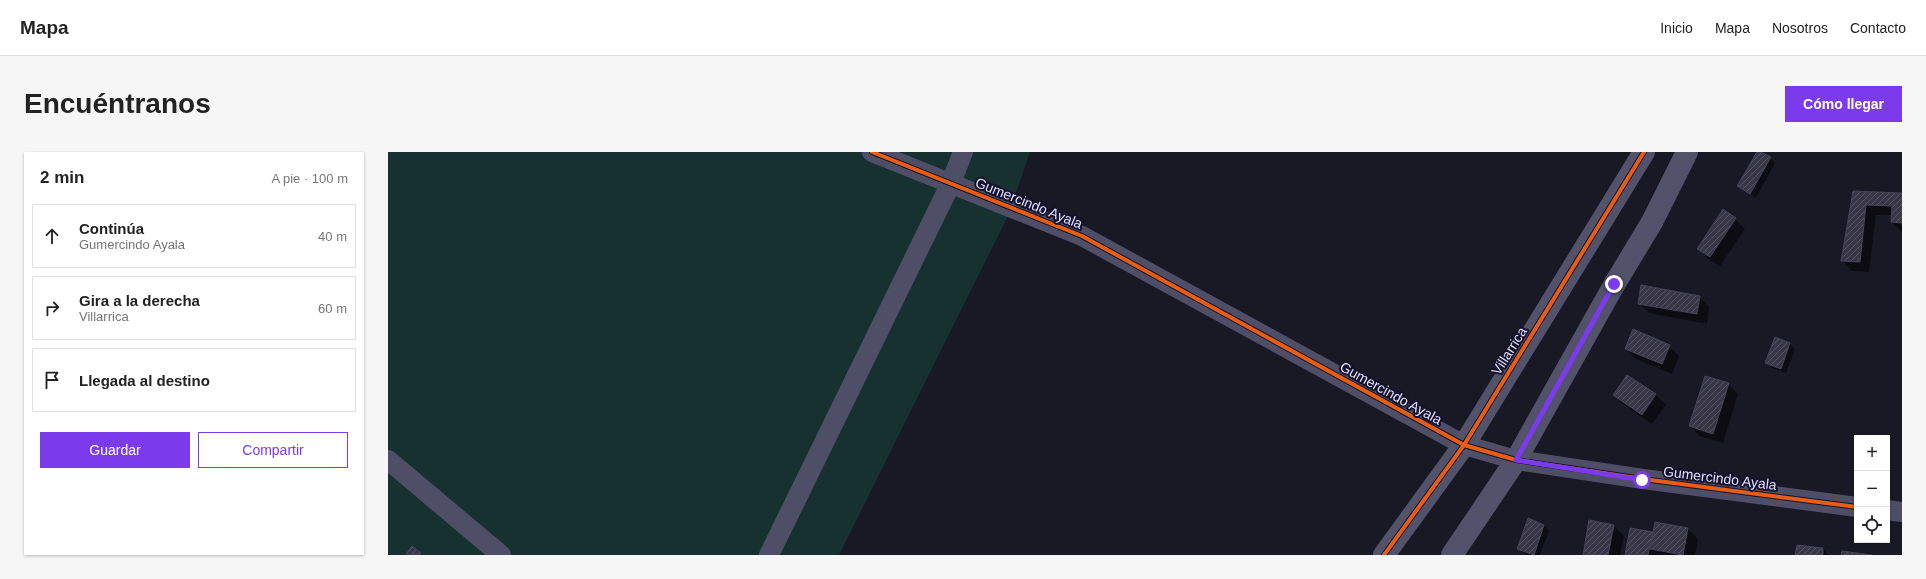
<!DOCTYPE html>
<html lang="es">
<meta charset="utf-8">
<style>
:root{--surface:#fff;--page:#f6f6f6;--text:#222;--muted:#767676;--line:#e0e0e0;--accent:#7c3aed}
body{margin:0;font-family:Arial,sans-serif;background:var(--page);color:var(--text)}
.controls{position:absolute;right:12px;bottom:12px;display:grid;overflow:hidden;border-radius:0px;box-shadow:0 1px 3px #0004}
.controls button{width:36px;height:36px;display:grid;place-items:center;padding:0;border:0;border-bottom:1px solid var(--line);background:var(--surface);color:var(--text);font:20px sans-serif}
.stop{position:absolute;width:12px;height:12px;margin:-9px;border:3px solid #7c3aed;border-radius:50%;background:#fff}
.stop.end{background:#7c3aed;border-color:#fff;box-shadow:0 1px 4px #0008}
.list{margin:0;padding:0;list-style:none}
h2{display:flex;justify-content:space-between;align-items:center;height:52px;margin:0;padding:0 16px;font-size:17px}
h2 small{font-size:13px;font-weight:400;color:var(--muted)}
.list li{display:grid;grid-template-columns:26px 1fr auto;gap:12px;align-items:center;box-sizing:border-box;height:64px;margin:0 8px 8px;padding:0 8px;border:1px solid var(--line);border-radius:0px}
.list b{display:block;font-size:15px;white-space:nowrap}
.list p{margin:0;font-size:13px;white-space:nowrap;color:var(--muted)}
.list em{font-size:13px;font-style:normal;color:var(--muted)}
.actions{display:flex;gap:8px;padding:12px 16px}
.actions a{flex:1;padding:9px 0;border:1px solid var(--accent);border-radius:0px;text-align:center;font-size:14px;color:var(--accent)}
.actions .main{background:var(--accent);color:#fff}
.icon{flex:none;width:22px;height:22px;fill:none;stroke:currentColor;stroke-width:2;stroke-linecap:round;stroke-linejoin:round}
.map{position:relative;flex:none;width:1514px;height:403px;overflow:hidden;border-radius:0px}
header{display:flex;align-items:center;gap:24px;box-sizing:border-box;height:56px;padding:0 20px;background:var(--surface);border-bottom:1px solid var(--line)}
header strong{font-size:19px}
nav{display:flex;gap:22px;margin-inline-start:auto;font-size:14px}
.intro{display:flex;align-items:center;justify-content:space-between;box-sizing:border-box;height:96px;padding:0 24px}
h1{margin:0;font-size:28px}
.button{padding:10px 18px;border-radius:0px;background:var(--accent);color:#fff;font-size:14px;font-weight:700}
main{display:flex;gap:24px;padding:0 24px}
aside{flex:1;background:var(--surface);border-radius:0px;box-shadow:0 1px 3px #0004}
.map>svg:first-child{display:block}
.green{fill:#163130}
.shadow{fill:#0007}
.building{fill:url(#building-hatch);stroke:#464358}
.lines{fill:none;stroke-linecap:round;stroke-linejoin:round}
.street{stroke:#4e4e66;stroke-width:20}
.secondary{stroke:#52526b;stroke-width:22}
.cycleway-casing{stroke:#15122b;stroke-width:6}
.cycleway{stroke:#e95d12;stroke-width:4}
.route{stroke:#7c3aed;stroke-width:5}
.labels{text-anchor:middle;stroke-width:4;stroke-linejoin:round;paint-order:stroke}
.street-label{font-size:14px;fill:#e0defe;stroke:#15122b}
</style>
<header>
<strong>Mapa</strong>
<nav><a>Inicio</a><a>Mapa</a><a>Nosotros</a><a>Contacto</a></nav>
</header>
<div class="intro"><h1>Encuéntranos</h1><a class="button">Cómo llegar</a></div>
<main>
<aside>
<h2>2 min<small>A pie · 100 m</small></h2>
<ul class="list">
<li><svg class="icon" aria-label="ahead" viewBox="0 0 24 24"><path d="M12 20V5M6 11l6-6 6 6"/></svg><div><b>Continúa</b><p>Gumercindo Ayala</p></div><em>40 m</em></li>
<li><svg class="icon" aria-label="right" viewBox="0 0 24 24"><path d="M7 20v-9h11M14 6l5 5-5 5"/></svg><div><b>Gira a la derecha</b><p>Villarrica</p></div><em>60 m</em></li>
<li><svg class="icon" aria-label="arrive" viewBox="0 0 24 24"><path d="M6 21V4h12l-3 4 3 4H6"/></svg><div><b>Llegada al destino</b></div></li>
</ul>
<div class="actions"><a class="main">Guardar</a><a>Compartir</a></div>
</aside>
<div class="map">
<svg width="1514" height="403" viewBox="0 0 1514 403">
<defs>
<pattern id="building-hatch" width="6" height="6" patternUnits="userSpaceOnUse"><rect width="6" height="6" fill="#393746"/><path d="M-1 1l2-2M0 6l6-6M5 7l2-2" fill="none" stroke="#555462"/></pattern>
</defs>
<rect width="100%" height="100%" fill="#191825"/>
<path class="green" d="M 0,0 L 642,0 L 620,64 L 451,403 L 0,403 Z"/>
<g class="shadow">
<path d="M 1370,0 L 1382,6 L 1387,11 L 1368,46 L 1351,34 Z"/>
<path d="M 1466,40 L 1514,42 L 1514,80 L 1504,70 L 1504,63 L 1488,63 L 1481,120 L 1464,119 L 1454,109 Z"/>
<path d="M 1347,67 L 1357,77 L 1332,114 L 1320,107 L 1311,97 Z"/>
<path d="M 1311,145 L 1321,155 L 1319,172 L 1261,161 L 1251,151 Z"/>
<path d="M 1388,187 L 1402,192 L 1407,197 L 1398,221 L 1384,216 L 1379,211 Z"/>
<path d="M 1281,194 L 1291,204 L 1284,222 L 1248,207 L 1238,197 Z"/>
<path d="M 1239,224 L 1268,243 L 1278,253 L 1264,272 L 1236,253 L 1226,243 Z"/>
<path d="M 1340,232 L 1350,242 L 1335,291 L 1312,284 L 1302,274 Z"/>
<path d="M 1141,368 L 1156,374 L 1161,379 L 1152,403 L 1139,403 L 1130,397 Z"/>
<path d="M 1226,374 L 1236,384 L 1232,403 L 1196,403 Z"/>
<path d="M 1243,377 L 1266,381 L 1300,377 L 1310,387 L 1307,403 L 1238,403 Z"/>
<path d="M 1435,397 L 1441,403 L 1408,403 Z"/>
</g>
<g class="building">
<path d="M 1369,0 L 1373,0 L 1383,5 L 1362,42 L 1349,34 Z"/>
<path d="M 1465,39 L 1514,41 L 1514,71 L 1503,70 L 1504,54 L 1478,53 L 1472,110 L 1453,109 Z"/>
<path d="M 1335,57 L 1348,66 L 1322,105 L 1309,97 Z"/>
<path d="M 1253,133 L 1312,144 L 1309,162 L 1250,152 Z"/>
<path d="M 1245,177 L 1282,193 L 1274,212 L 1237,197 Z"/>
<path d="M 1387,185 L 1402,191 L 1393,217 L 1377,211 Z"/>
<path d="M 1239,223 L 1268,242 L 1254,263 L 1225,243 Z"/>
<path d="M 1317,224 L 1341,231 L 1325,282 L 1301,274 Z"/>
<path d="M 1140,366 L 1156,373 L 1146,403 L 1129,397 Z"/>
<path d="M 1201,368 L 1226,373 L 1220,403 L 1195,403 Z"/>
<path d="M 1267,370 L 1300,376 L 1295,403 L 1262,397 Z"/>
<path d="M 1242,376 L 1265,380 L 1260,403 L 1237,403 Z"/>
<path d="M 1409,393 L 1435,396 L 1435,403 L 1407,403 Z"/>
<path d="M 24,394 L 33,401 L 32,403 L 18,402 Z"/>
<path d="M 1454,399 L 1484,403 L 1453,403 Z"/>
</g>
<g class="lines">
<g class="street">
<path d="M 484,0 L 694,84 L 1076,293 L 1128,308 L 1255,327 L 1469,355"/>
<path d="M 0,308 L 113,403"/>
<path d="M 1499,358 L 1514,360"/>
<path d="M 381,403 L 563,31 L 575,0"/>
</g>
<g class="secondary">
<path d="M 996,403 L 1076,293 L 1256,0"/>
<path d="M 1064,403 L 1128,308 L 1226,133 L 1264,70 L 1299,0"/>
</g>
<defs>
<g id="cycleway">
<path d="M 484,0 L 694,84 L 1076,293 L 1128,308 L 1255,327 L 1469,355"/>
<path d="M 996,403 L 1076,293 L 1256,0"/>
</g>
</defs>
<use href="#cycleway" class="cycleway-casing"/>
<use href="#cycleway" class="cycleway"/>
</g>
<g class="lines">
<path class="route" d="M 1226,132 L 1128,308 L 1254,328"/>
</g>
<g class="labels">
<g class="street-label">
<text transform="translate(641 51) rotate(22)" y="5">Gumercindo Ayala</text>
<text transform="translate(1121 199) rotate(-58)" y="5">Villarrica</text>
<text transform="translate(1003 241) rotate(29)" y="5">Gumercindo Ayala</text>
<text transform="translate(1332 326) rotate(7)" y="5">Gumercindo Ayala</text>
</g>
</g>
</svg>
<div class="controls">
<button>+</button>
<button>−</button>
<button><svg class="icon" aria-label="locate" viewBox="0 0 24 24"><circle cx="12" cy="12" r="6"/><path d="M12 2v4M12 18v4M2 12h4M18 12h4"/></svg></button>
</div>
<div class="stop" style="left:1254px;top:328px"></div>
<div class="stop end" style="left:1226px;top:132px"></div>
</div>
</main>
